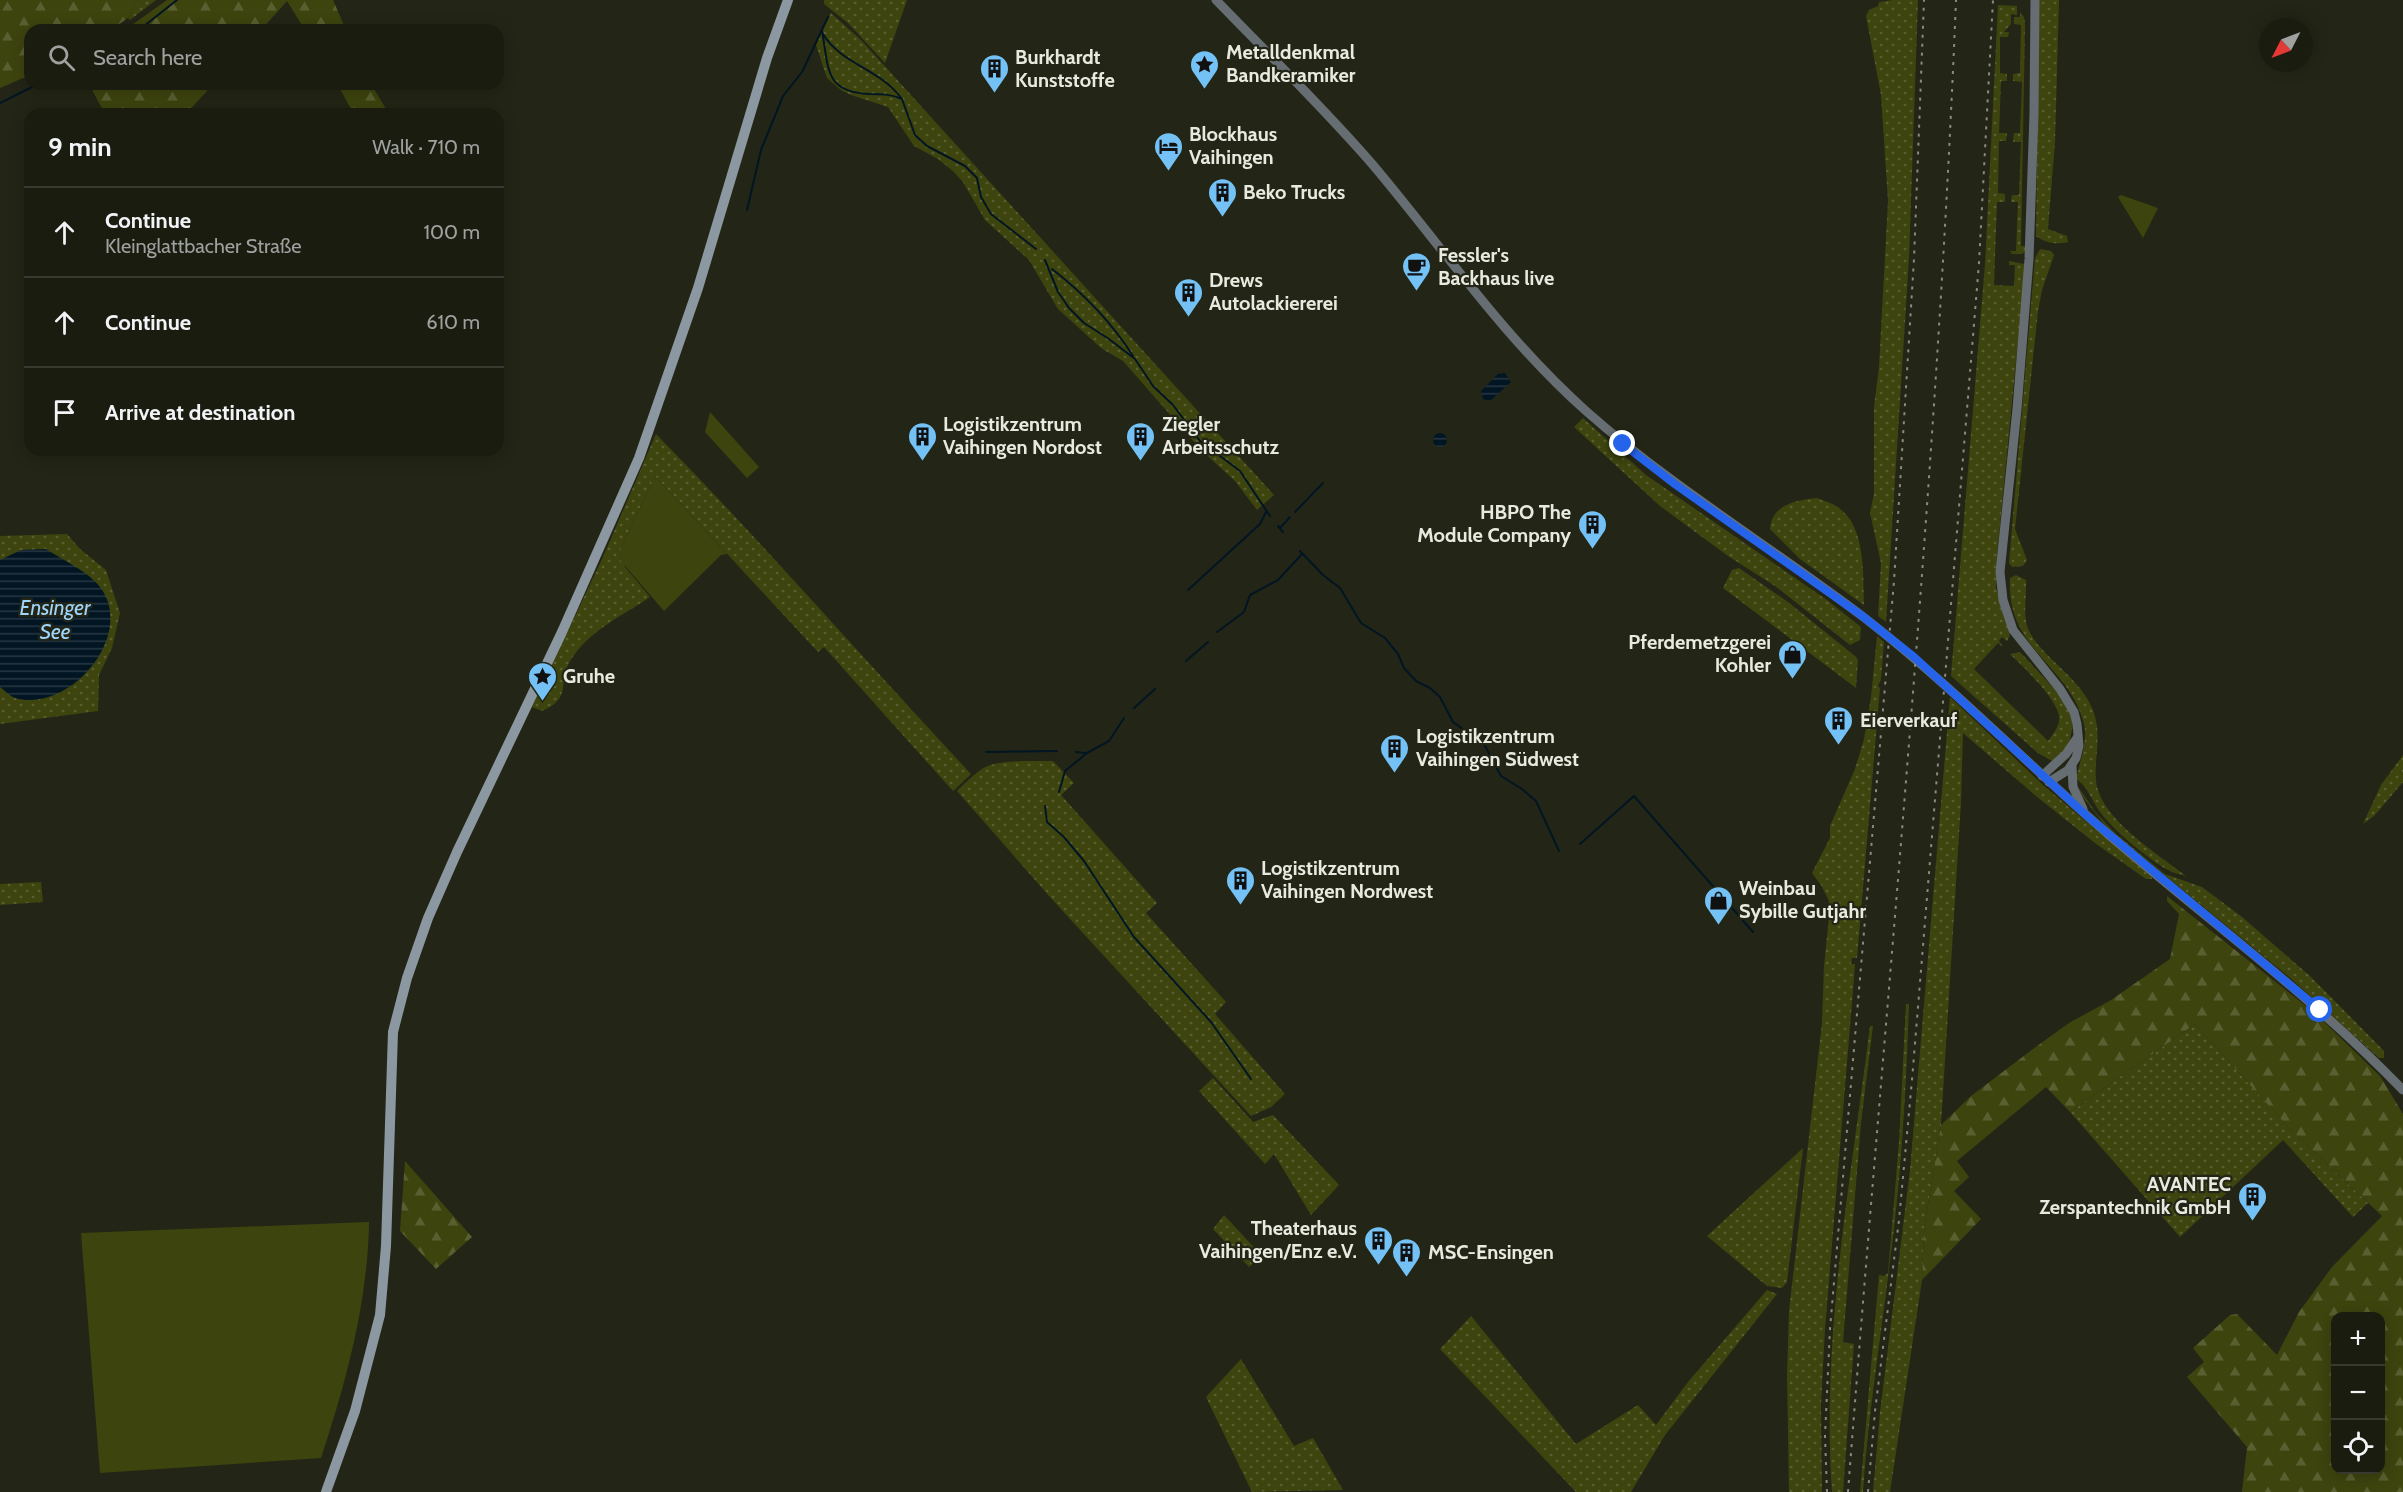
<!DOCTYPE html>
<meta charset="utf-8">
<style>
:root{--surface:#1a1c10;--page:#27291e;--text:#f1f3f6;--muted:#9fa19f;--line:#383a30}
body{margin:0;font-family:Cabin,sans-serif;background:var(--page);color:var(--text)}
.controls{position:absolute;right:18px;bottom:18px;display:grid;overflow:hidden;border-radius:12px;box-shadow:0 3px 15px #0003}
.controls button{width:54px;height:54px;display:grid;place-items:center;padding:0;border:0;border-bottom:2px solid var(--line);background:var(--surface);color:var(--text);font:30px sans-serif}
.compass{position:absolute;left:2259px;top:18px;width:54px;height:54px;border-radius:50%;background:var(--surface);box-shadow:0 3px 15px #0003;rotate:228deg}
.stop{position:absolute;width:18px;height:18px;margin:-14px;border:4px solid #2563eb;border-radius:50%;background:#fff}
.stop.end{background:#2563eb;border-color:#fff;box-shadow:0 2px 6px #0008}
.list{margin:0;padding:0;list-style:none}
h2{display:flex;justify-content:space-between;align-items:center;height:78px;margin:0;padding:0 24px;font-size:26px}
h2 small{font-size:20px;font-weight:400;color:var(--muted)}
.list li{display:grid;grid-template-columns:39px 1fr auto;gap:18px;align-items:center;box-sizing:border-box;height:90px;padding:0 24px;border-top:2px solid var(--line)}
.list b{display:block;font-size:22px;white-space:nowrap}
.list p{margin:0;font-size:20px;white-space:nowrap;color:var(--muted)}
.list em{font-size:20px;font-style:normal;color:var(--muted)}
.icon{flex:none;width:33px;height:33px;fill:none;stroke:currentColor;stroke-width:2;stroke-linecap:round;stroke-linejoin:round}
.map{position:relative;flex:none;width:2403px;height:1492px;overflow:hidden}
.search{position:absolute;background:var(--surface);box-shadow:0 3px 15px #0003;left:24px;top:24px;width:480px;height:66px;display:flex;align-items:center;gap:15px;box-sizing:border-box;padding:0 21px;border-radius:18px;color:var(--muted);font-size:22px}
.panel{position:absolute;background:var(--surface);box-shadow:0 3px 15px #0003;left:24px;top:108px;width:480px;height:348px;border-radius:18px}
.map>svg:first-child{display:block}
.grass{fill:url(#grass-dots)}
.forest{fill:url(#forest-firs);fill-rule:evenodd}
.garden{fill:#3e440e}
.water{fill:url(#water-rules)}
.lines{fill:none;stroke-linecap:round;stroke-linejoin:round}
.stream{stroke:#021523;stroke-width:2}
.tertiary{stroke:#666e73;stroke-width:9}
.secondary{stroke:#8c98a1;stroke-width:10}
.rail{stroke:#898c7f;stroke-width:2;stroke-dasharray:3 6;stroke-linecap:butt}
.route{stroke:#2563eb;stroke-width:8}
.labels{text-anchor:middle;stroke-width:4.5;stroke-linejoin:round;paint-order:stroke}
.poi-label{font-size:20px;font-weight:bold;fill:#e8eae0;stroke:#232616;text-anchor:start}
.water-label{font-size:21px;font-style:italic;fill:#a0d5fa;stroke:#232616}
</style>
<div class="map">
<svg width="2403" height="1492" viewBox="0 0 2403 1492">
<defs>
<pattern id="grass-dots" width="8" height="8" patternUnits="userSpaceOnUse" patternTransform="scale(1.5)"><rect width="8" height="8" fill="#3e440e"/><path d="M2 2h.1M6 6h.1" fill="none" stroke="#5a5f31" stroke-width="1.8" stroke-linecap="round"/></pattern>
<pattern id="forest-firs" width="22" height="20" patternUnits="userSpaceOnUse" patternTransform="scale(1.5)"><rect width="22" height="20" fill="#3e440e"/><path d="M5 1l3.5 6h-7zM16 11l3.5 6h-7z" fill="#5a5f31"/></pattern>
<pattern id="water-rules" width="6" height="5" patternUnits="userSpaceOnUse" patternTransform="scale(1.5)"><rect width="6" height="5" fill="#021523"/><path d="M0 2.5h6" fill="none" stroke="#273743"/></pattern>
</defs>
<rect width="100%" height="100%" fill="#232616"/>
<g class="grass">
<path d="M 138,0 L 156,0 L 130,20 L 128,18 Z"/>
<path d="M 824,0 L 907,0 L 885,63 L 848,23 L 824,4 Z"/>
<path d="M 1893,0 L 1918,0 L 1909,258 L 1886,622 L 1878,616 L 1881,563 L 1870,513 L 1874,494 L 1874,407 L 1879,367 L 1888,201 L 1881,95 L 1866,16 L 1869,10 L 1878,6 L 1879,2 Z"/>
<path d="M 2039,0 L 2059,0 L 2055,142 L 2048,229 L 2067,236 L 2068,242 C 2057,245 2045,243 2036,236 Z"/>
<path d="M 1998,5 L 2017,6 L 2017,15 L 2011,14 L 2011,24 L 2004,32 L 2009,32 L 2008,37 L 2000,37 L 2000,73 L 2007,74 L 2007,81 L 2001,81 L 1999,133 L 2007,133 L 2006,141 L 1999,141 L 1998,193 L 2005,194 L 2005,202 L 1997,202 L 1994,285 L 2014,286 L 2015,265 L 2009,265 L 2009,261 L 2024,264 L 2025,270 L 1997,555 L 1996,588 L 2010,635 L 2007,641 L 2002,637 L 1999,641 L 2003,647 L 1998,643 L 1974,669 L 2048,741 C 2053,734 2061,725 2059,715 C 2053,694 2025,669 2010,654 L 2020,652 L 2061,696 L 2071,714 L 2073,724 L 2069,745 L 2052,761 L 2038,753 L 1951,676 L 1985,264 Z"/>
<path d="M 2020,12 L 2024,17 L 2025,24 L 2021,246 L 2026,246 L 2026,251 L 2022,254 L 2012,254 L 2010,251 L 2016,251 L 2018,202 L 2011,202 L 2012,195 L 2019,195 L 2021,142 L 2013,142 L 2014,133 L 2020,133 L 2022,82 L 2013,81 L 2013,74 L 2020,73 L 2021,25 L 2014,24 L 2014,17 L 2020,17 Z"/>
<path d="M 831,13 L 861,40 L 1274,495 L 1257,510 L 1235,481 L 1202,451 L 1123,361 L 1101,348 L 1058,309 L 1029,260 L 985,220 L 963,182 L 953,171 L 938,159 L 914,146 L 888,107 L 851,95 L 841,90 L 827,78 L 816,45 Z"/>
<path d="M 2040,249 L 2051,251 L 2054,255 L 2042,290 L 2038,311 L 2015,529 L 2027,560 L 2023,566 L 2012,567 L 2009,563 L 2035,258 Z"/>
<path d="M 1583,418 L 1646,475 L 1827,600 L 1861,627 L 1860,640 L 1850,645 L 1775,586 L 1728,556 L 1660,506 L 1574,427 Z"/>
<path d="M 656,434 C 765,545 866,662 971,774 L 953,791 L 824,647 L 818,652 L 655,476 L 621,548 L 625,567 L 650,597 C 621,617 589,630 570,661 C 557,683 573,698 542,711 L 532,707 L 603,557 Z"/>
<path d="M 1817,498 C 1824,501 1833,503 1839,508 C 1866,527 1863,576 1864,605 L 1800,559 L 1770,529 C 1772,504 1797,500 1817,498 Z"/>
<path d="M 67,534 L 80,549 L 106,570 L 120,613 L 112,648 L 99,675 L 98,711 L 0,724 L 0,536 Z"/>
<path d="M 1739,568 L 1788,602 L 1855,656 L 1858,660 L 1856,688 L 1723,588 L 1732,570 Z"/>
<path d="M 2016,575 L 2026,580 C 2027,595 2023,611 2027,626 C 2037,655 2079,676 2092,708 C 2103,733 2094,756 2096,781 C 2100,819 2158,854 2186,876 C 2180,874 2173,873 2168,870 C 2149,860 2112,829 2100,812 C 2092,801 2087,785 2076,779 C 2080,761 2088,741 2084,724 C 2070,664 2006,651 2010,578 Z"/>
<path d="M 1877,636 L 1884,642 L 1881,679 L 1878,686 L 1880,688 L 1857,958 L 1852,958 L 1851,964 L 1855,964 L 1854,978 L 1825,1329 L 1821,1405 L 1822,1492 L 1789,1492 L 1787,1374 L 1789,1311 L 1822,1023 L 1824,966 L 1829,917 L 1829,901 L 1821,885 L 1812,873 L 1830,838 L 1830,826 L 1855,769 L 1864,739 L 1871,697 Z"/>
<path d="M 1950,697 L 2043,785 L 2152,877 L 2152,879 L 2146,879 L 2095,843 L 2036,796 L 1963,733 L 1961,802 L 1941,1125 L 1924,1229 L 1922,1280 L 1890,1492 L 1873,1492 L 1880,1412 L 1910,1170 Z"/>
<path d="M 2403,755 L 2403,782 L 2374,816 L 2363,824 L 2381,785 Z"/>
<path d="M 1023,761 L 1053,761 L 1074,783 L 1061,795 L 1157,903 L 1146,913 L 1226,1002 L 1215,1014 L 1285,1094 L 1271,1107 L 1251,1116 L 1049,896 L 957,791 C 984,765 985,763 1023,761 Z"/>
<path d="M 2077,785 L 2096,813 L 2115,833 L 2165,874 L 2202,887 L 2242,917 L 2311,977 L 2384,1051 L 2384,1058 L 2379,1058 L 2288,976 L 2107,828 L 2083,797 Z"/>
<path d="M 41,882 L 43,902 L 0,905 L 0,884 Z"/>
<path d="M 1906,1004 L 1909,1004 C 1906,1093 1901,1181 1889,1269 C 1880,1343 1868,1417 1863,1492 L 1860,1492 L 1879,1275 L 1884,1276 L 1888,1273 L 1899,1142 Z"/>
<path d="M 2195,1024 L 2289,1128 L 2368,1203 L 2353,1217 L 2283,1140 L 2180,1237 L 2070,1112 Z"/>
<path d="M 1870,1026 L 1873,1026 L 1861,1123 L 1843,1342 L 1854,1344 L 1843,1492 L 1832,1492 C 1821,1336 1851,1180 1870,1026 Z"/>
<path d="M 1213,1078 L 1253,1122 L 1273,1115 L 1339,1185 L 1311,1215 L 1274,1154 L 1265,1164 L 1199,1091 Z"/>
<path d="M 1803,1148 L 1787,1282 L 1782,1288 L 1767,1286 L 1707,1236 Z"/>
<path d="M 1224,1215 L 1262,1256 L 1249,1267 L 1213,1229 Z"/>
<path d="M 1767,1290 L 1777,1294 L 1665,1435 L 1631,1492 L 1576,1492 L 1440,1349 L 1471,1316 L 1576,1444 L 1638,1405 L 1656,1425 L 1688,1382 Z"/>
<path d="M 1241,1359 L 1294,1446 L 1313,1438 L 1343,1490 L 1252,1492 L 1206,1397 Z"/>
</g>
<g class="forest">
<path d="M 0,0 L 138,0 L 128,18 L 111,30 L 30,30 L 30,75 L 0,88 Z"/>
<path d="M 167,0 L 333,0 L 346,30 L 305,30 L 287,1 L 261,30 L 125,30 Z"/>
<path d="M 89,84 L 213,84 L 186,114 L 105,114 Z"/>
<path d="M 337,84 L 371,84 L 389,114 L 354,114 Z"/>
<path d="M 2167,896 L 2316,1014 L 2380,1076 L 2403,1114 L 2403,1492 L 2242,1492 L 2247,1447 L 2187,1377 L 2204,1362 L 2193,1348 L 2230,1315 L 2237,1314 L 2277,1355 L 2299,1312 L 2332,1267 L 2382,1216 L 2289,1128 L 2195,1024 L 2070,1112 L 2046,1087 L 1957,1161 L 1969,1177 L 1954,1191 L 1981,1219 L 1922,1280 L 1924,1229 L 1941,1125 L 1971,1096 L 2033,1049 L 2069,1023 L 2111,1000 L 2170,959 L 2179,914 L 2167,901 ZM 2380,1316 L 2380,1470 L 2336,1470 L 2336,1316 Z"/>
<path d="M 405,1161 L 472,1237 L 436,1269 L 400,1231 Z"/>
</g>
<g class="garden">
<path d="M 2121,195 L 2158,208 L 2143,238 L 2118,197 Z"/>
<path d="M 710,412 L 759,467 L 747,478 L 705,432 Z"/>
<path d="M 655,476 L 727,554 L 721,555 L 664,611 L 620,560 L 621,548 Z"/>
<path d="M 369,1222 C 368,1302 346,1382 321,1458 L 100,1473 L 81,1233 Z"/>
</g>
<g class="water">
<path d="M 1505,373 L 1511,382 L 1490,401 L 1483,399 L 1481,391 L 1498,374 Z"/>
<circle cx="1440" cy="440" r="7"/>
<path d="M 46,549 C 64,561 93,573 104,593 C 131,642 67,713 15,698 C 10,696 4,690 0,687 L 0,560 L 21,550 Z"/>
</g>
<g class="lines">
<g class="stream">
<path d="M 139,30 L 177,0"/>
<path d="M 822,31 C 829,68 824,92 869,94 C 881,94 891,94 902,99 L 915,135 L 927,146 L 965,166 L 977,178 L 981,197 L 991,214 L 1036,249"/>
<path d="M 823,34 C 841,64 880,69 901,98"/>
<path d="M 0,103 L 38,84"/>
<path d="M 747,210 L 761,150 L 783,96 L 802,72 L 828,17"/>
<path d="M 1045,260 L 1058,292 L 1069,308 L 1084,323 L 1109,339 L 1135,359 L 1153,386 L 1173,405 L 1200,441 L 1240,471 L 1270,516"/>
<path d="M 1052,269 C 1083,293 1112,323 1133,356"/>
<path d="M 1295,512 L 1323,483"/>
<path d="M 1278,526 L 1283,532"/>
<path d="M 1280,528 L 1290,517"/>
<path d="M 1300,551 L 1323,575 L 1340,588 L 1361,623 L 1385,638 L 1398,654 L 1404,668 L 1416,681 L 1430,688 L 1440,697 L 1453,722 L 1484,744 L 1501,776 L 1522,789 L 1536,801 L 1559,851"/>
<path d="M 1188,590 L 1260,524 L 1266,512"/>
<path d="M 1217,632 L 1244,612 L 1250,595 L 1278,580 L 1302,554"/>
<path d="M 1186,661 L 1208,642"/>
<path d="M 1134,708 L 1155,689"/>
<path d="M 986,752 L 1057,751"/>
<path d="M 1076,752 L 1085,753"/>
<path d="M 1059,792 L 1065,771 L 1087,753 L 1109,741 L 1124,718"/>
<path d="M 1045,806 L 1047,822 L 1064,837 L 1084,861 L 1134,937 L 1211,1022 L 1251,1079"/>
<path d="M 1580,844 L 1634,796 L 1753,932"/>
</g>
<g class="tertiary">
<path d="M 1216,0 C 1269,55 1324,108 1373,165 C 1443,248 1504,338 1586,411 C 1673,488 1773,548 1866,619 C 1952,686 2027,764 2109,835 C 2208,920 2312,996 2403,1090"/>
<path d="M 2035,0 L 2034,114 L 2029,259 L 2017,409 L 2000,572 L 2003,600 L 2013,630 L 2060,689 L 2074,712 L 2077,724 L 2079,746 L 2076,758 L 2068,770 L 2049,782"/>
<path d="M 2072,766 L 2073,787 L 2083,809"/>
<path d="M 2042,776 L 2066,754 L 2077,738"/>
</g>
<path class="secondary" d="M 326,1492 L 355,1411 L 380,1315 L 386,1246 L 393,1032 L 407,978 L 428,918 L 457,852 L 562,632 L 639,458 L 698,288 L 767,58 L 788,0"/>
<g class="rail">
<path d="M 1827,1492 L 1825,1436 L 1830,1329 L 1894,581 L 1914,259 L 1924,0"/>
<path d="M 1848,1492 C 1886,995 1936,498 1956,0"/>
<path d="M 1868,1492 L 1875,1411 L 1899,1220 L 1912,1080 L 1979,263 L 1993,0"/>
</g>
</g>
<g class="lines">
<path class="route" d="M 1623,444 L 1676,485 L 1861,615 L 1914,657 L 2087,816 L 2320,1010"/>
</g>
<defs>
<symbol id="sight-pin" viewBox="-11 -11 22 30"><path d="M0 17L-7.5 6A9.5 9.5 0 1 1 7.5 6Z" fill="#73c1f5" stroke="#232616"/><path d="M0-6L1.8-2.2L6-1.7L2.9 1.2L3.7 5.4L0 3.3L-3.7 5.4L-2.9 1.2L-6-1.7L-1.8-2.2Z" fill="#111"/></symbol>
<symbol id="building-pin" viewBox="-11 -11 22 30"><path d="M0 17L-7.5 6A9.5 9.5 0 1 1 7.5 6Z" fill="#73c1f5" stroke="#232616"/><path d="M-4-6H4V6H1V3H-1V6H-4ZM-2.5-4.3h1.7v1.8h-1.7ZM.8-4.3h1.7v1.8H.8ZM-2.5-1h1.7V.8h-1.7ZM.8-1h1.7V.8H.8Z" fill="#111"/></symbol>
<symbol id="hotel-pin" viewBox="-11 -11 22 30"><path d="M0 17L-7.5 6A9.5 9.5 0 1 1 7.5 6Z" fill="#73c1f5" stroke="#232616"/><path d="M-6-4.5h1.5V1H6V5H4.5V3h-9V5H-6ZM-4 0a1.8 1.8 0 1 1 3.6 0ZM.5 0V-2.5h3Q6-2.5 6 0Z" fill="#111"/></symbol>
<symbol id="cafe-pin" viewBox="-11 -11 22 30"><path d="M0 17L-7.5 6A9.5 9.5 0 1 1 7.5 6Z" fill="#73c1f5" stroke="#232616"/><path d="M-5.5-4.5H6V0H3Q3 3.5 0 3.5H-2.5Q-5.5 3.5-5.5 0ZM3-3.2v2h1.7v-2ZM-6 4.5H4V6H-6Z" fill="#111"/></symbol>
<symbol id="shop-pin" viewBox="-11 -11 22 30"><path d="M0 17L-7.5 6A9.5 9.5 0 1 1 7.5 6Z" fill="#73c1f5" stroke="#232616"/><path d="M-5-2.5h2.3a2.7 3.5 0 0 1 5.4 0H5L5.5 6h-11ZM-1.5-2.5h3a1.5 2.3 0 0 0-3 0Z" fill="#111"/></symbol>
</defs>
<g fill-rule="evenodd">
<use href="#sight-pin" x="1188" y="48" width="33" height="45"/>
<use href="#building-pin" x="978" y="52" width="33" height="45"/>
<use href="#hotel-pin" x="1152" y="130" width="33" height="45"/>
<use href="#building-pin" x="1206" y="176" width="33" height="45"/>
<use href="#cafe-pin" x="1400" y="250" width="33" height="45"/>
<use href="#building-pin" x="1172" y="276" width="33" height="45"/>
<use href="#building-pin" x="906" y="420" width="33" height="45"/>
<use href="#building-pin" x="1124" y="420" width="33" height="45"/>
<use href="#building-pin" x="1576" y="508" width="33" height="45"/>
<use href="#shop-pin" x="1776" y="638" width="33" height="45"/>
<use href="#sight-pin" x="526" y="660" width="33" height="45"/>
<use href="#building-pin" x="1822" y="704" width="33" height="45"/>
<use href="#building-pin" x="1378" y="732" width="33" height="45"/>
<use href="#building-pin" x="1224" y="864" width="33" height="45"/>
<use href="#shop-pin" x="1702" y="884" width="33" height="45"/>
<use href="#building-pin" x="2236" y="1180" width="33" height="45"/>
<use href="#building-pin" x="1362" y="1224" width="33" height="45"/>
<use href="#building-pin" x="1390" y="1236" width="33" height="45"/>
</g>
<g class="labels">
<g class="poi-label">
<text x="1226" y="59">Metalldenkmal<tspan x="1226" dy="23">Bandkeramiker</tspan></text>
<text x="1015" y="64">Burkhardt<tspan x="1015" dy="23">Kunststoffe</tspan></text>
<text x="1189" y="141">Blockhaus<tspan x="1189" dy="23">Vaihingen</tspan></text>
<text x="1243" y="199">Beko Trucks</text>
<text x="1438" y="262">Fessler's<tspan x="1438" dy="23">Backhaus live</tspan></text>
<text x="1209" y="287">Drews<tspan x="1209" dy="23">Autolackiererei</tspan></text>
<text x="943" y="431">Logistikzentrum<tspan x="943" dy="23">Vaihingen Nordost</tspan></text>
<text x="1162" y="431">Ziegler<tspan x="1162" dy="23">Arbeitsschutz</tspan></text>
<text x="1571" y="519" text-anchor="end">HBPO The<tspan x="1571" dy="23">Module Company</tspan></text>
<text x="1771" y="649" text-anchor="end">Pferdemetzgerei<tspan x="1771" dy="23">Kohler</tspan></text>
<text x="563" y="683">Gruhe</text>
<text x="1860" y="727">Eierverkauf</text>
<text x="1416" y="743">Logistikzentrum<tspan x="1416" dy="23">Vaihingen Südwest</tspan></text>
<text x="1261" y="875">Logistikzentrum<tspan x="1261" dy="23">Vaihingen Nordwest</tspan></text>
<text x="1739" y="895">Weinbau<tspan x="1739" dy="23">Sybille Gutjahr</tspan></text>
<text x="2231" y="1191" text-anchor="end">AVANTEC<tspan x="2231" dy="23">Zerspantechnik GmbH</tspan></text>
<text x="1357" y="1235" text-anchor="end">Theaterhaus<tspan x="1357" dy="23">Vaihingen/Enz e.V.</tspan></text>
<text x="1428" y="1259">MSC-Ensingen</text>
</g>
<g class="water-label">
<text x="55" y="615">Ensinger<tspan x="55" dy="24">See</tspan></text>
</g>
</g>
</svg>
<div class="controls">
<button>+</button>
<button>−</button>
<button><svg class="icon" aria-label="locate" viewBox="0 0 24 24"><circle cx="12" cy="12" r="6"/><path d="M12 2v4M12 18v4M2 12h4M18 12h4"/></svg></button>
</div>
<svg class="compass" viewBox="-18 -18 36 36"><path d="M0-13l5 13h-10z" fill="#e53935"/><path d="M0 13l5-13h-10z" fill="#9fa19f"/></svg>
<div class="stop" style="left:2320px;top:1010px"></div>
<div class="stop end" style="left:1623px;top:444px"></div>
<div class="search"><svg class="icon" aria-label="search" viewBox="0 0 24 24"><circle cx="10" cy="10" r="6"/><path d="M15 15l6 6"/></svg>Search here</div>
<section class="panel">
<h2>9 min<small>Walk · 710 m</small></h2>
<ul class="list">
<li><svg class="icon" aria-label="ahead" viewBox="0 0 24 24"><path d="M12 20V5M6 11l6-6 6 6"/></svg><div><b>Continue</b><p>Kleinglattbacher Straße</p></div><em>100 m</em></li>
<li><svg class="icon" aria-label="ahead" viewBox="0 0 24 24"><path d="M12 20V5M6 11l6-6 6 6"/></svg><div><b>Continue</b></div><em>610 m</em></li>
<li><svg class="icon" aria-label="arrive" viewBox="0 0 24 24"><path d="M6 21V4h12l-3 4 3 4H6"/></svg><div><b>Arrive at destination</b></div></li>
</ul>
</section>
</div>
